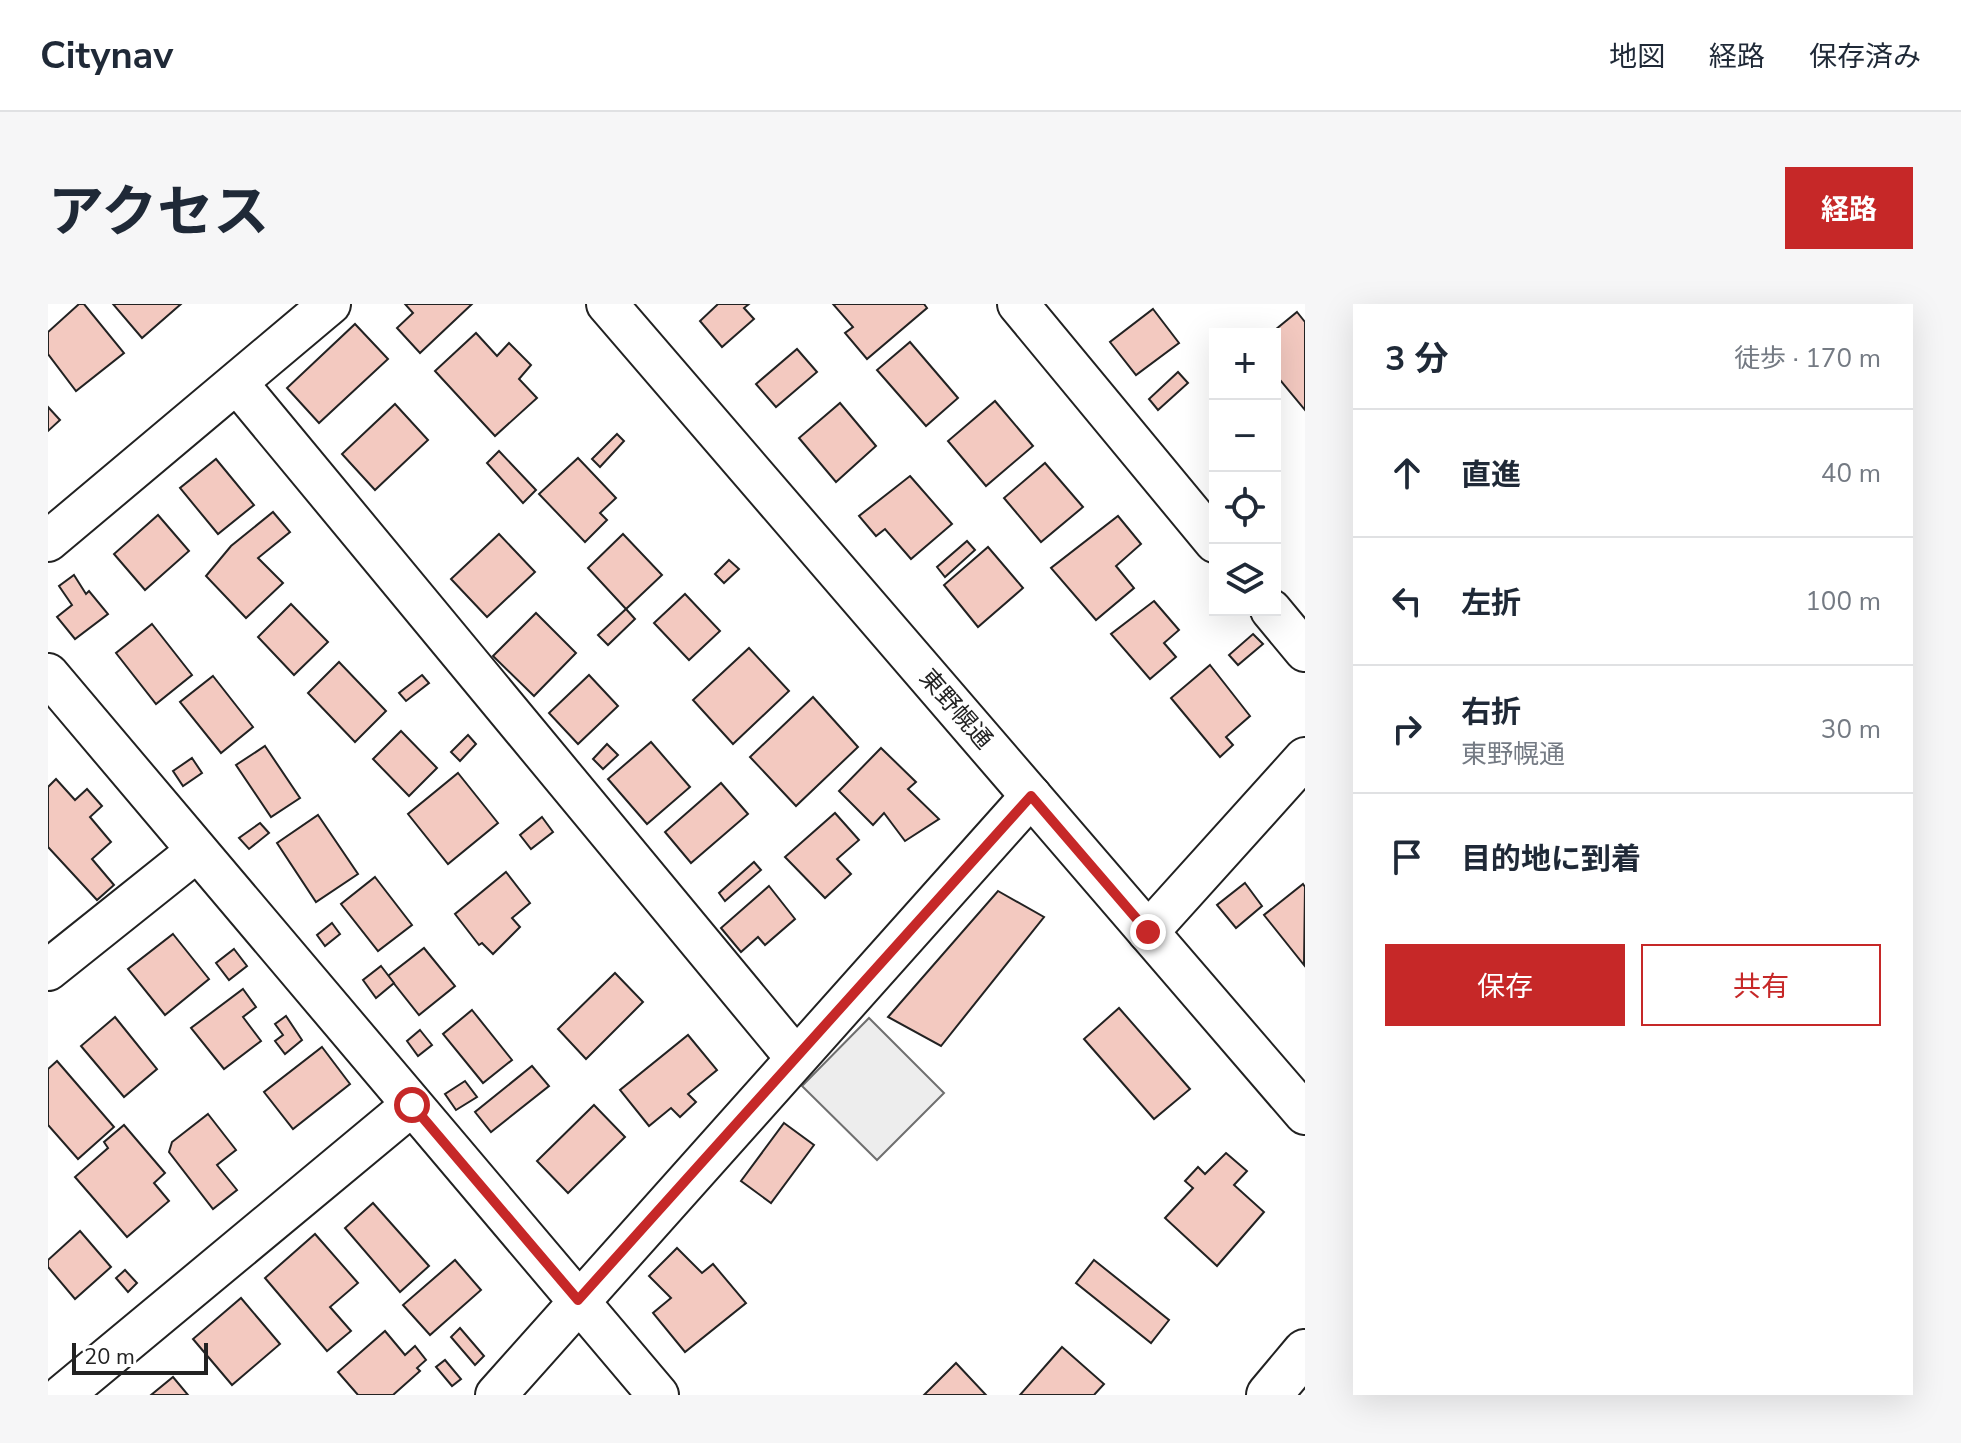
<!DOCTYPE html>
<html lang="ja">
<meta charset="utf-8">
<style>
:root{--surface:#fff;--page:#f6f6f7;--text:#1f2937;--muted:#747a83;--line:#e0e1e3;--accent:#c62828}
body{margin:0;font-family:"Nunito Sans","Noto Sans JP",sans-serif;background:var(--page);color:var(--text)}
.controls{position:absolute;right:24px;top:24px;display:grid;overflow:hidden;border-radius:0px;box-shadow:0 8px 32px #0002}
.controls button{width:72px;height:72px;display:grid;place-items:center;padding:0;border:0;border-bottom:2px solid var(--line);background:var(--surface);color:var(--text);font:40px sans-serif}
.scale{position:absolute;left:24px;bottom:20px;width:136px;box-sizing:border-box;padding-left:8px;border:4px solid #222;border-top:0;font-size:22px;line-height:28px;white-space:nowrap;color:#222;-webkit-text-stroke:6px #fff;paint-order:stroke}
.stop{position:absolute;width:24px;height:24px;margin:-18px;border:6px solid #c62828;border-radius:50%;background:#fff}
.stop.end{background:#c62828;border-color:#fff;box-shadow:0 2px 8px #0008}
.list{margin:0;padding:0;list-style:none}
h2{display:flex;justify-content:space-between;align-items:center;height:104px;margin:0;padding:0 32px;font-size:34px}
h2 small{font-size:26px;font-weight:400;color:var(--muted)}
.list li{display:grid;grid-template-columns:52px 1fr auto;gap:24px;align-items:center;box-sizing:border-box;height:128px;padding:0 32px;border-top:2px solid var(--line)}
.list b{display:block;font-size:30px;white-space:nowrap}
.list p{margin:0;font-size:26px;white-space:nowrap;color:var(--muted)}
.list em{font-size:26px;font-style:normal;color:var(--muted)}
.actions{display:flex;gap:16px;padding:24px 32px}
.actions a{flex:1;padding:18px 0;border:2px solid var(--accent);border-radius:0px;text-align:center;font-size:28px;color:var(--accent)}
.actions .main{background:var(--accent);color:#fff}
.icon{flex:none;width:44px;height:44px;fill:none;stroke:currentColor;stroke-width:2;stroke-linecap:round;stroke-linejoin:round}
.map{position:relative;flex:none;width:1257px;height:1091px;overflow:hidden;border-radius:0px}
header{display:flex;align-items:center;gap:48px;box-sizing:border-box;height:112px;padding:0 40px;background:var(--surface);border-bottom:2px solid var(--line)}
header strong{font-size:38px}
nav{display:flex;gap:44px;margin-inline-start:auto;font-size:28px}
.intro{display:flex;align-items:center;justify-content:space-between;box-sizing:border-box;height:192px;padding:0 48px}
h1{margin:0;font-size:56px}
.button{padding:20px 36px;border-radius:0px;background:var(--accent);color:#fff;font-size:28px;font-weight:700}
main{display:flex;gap:48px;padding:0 48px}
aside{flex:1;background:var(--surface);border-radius:0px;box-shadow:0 8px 32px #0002}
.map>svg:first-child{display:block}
.parking{fill:#ededed;stroke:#6f6f6f;stroke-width:2}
.building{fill:#f3c9c0;stroke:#222;stroke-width:2}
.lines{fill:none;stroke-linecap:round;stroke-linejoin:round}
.minor-casing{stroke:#222;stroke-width:44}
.primary-casing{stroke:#222;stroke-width:48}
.minor{stroke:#fff;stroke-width:40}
.primary{stroke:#fff;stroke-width:44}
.route{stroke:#c62828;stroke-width:10}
.labels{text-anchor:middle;stroke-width:6;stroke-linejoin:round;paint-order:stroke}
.street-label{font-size:24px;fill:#222;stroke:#fff}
</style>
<header>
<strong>Citynav</strong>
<nav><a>地図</a><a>経路</a><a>保存済み</a></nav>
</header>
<div class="intro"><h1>アクセス</h1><a class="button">経路</a></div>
<main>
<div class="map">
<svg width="1257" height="1091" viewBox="0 0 1257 1091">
<rect width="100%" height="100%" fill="#fff"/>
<path class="parking" d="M 821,714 L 896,789 L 829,856 L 754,782 Z"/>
<g class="building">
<path d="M 31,0 L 36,0 L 76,49 L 28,87 L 0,50 L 0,28 Z"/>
<path d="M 65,0 L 133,0 L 94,34 Z"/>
<path d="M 357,0 L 424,0 L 372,49 L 349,24 L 365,9 Z"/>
<path d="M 701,0 L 696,4 L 706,15 L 674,43 L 652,17 L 670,0 Z"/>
<path d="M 785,0 L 876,0 L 879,4 L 819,55 L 797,29 L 805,23 Z"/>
<path d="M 1105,5 L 1131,39 L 1088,71 L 1062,38 Z"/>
<path d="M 1249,8 L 1257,18 L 1257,106 L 1227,70 L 1227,30 L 1222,30 Z"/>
<path d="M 307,20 L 340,55 L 271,119 L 239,84 Z"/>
<path d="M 428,29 L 449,52 L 461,39 L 483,61 L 471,75 L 489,94 L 447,132 L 387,67 Z"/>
<path d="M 862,38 L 910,94 L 878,122 L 829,66 Z"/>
<path d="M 749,45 L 769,68 L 728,103 L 708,80 Z"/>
<path d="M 1130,68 L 1140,79 L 1110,106 L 1101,95 Z"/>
<path d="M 947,97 L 985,142 L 938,182 L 900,137 Z"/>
<path d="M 792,99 L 828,142 L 788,178 L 751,134 Z"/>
<path d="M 347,100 L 380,136 L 327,186 L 294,150 Z"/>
<path d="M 0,103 L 12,116 L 0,127 Z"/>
<path d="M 569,130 L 576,137 L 552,163 L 544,155 Z"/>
<path d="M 451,147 L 488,186 L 475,199 L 439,159 Z"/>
<path d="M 530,154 L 568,194 L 552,209 L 559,216 L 537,238 L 491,190 Z"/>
<path d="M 168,155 L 206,201 L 170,230 L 132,184 Z"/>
<path d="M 997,159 L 1035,203 L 993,238 L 956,194 Z"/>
<path d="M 862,172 L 904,220 L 863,255 L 837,225 L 828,232 L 811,212 Z"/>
<path d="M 225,208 L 242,228 L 210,254 L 235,279 L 198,314 L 158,272 L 183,242 Z"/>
<path d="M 110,211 L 141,247 L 97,286 L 66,250 Z"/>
<path d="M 1070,212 L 1093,240 L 1068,262 L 1086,284 L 1048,316 L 1003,264 Z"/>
<path d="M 451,230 L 487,268 L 439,313 L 403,275 Z"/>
<path d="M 575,230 L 614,271 L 578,305 L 540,264 Z"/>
<path d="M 919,237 L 927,246 L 897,273 L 889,263 Z"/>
<path d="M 940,243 L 975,284 L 930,323 L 896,281 Z"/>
<path d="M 681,256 L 691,265 L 676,279 L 667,270 Z"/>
<path d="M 26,271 L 38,290 L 41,287 L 60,310 L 27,335 L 9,313 L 24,301 L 11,282 Z"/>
<path d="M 637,290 L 672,327 L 641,356 L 606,319 Z"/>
<path d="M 1106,297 L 1131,326 L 1116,339 L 1128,353 L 1102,375 L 1063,330 Z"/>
<path d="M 243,300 L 280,338 L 246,371 L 210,333 Z"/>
<path d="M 578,305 L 587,315 L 560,341 L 550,331 Z"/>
<path d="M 488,309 L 528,349 L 486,392 L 445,352 Z"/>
<path d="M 104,320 L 144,371 L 108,400 L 68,349 Z"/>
<path d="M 1205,330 L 1215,340 L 1190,361 L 1181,351 Z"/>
<path d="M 701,344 L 741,387 L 685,440 L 645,396 Z"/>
<path d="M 291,358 L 338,407 L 307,438 L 260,389 Z"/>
<path d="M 1162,361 L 1202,412 L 1178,433 L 1185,441 L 1172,453 L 1123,394 Z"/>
<path d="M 374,371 L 381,379 L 358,397 L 351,389 Z"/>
<path d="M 541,371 L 570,402 L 530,440 L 501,409 Z"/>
<path d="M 165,372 L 205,423 L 173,449 L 132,398 Z"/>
<path d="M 765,393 L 810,443 L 748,502 L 702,453 Z"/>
<path d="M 353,427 L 389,464 L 361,492 L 325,455 Z"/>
<path d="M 420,431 L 428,440 L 412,457 L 403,448 Z"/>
<path d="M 603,438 L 642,483 L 599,520 L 560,475 Z"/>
<path d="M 559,440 L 570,451 L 555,465 L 545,455 Z"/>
<path d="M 217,442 L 252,494 L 223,513 L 188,461 Z"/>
<path d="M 833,444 L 868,478 L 860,485 L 891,515 L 857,537 L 836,509 L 825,521 L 791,487 Z"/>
<path d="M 144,454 L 154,469 L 135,482 L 125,467 Z"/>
<path d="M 410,469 L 450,519 L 400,560 L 360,510 Z"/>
<path d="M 8,475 L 27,496 L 39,485 L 54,502 L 42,513 L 63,538 L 44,555 L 66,581 L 49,596 L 0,543 L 0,483 Z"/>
<path d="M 673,479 L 700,510 L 643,559 L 617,528 Z"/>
<path d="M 787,509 L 811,536 L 789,555 L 803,570 L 777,594 L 737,553 Z"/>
<path d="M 270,511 L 310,570 L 268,598 L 229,539 Z"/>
<path d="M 494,513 L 505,528 L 483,545 L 472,531 Z"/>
<path d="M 212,519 L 221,529 L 201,545 L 191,534 Z"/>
<path d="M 706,558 L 713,566 L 677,597 L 671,589 Z"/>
<path d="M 458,568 L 482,599 L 464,614 L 472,623 L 445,650 L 434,639 L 431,641 L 407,610 Z"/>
<path d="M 327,573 L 364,621 L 330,647 L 293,600 Z"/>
<path d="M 1197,579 L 1214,602 L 1188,624 L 1169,601 Z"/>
<path d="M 1255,580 L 1257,583 L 1256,661 L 1216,611 Z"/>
<path d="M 721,582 L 747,615 L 717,641 L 710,633 L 693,648 L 673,624 Z"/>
<path d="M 950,587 L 996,613 L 893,742 L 840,713 Z"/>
<path d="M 284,619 L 292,630 L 277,642 L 269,631 Z"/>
<path d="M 125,630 L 161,675 L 117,711 L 80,665 Z"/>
<path d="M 376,644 L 407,682 L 371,711 L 340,672 Z"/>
<path d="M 186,645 L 199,662 L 181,676 L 168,659 Z"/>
<path d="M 333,662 L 346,679 L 328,694 L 315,676 Z"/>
<path d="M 567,669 L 595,698 L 538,755 L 510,725 Z"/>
<path d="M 195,685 L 208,703 L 195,713 L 213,737 L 176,765 L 143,724 Z"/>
<path d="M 1071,704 L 1142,785 L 1106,815 L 1036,735 Z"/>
<path d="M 424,706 L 464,756 L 435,779 L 395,730 Z"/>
<path d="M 238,712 L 254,736 L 237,750 L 227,737 L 235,731 L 227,720 Z"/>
<path d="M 67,713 L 109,765 L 76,793 L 33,742 Z"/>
<path d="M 372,726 L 384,741 L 370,752 L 359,737 Z"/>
<path d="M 640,731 L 669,766 L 640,790 L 648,798 L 632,813 L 623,804 L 601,822 L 572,786 Z"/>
<path d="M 274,743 L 302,780 L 245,825 L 216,788 Z"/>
<path d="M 9,757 L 66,823 L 30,855 L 0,821 L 0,765 Z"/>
<path d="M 484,762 L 501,782 L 443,828 L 427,808 Z"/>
<path d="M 417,777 L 429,793 L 408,806 L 397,790 Z"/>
<path d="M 546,801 L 577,833 L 520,889 L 489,857 Z"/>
<path d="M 160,810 L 188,846 L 169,861 L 189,886 L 165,905 L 121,848 L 124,838 Z"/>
<path d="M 736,819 L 766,841 L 723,899 L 693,877 Z"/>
<path d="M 76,821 L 117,869 L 106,879 L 121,897 L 79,933 L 27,873 L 60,844 L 56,838 Z"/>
<path d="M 1178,849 L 1199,867 L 1186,881 L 1216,908 L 1169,962 L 1117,914 L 1145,884 L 1137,877 L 1150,863 L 1157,870 Z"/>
<path d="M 325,899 L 381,962 L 352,988 L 297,924 Z"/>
<path d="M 32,927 L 63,963 L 27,995 L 0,963 L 0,956 Z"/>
<path d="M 267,930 L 310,979 L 282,1003 L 303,1027 L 279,1047 L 217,974 Z"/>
<path d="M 629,944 L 654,969 L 665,960 L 698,999 L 637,1048 L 605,1009 L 623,994 L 601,972 Z"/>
<path d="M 407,956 L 433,986 L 382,1031 L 355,1001 Z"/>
<path d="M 1046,956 L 1121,1016 L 1103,1039 L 1028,979 Z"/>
<path d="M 77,966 L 89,979 L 80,988 L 68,974 Z"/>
<path d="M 193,994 L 232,1040 L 184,1081 L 145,1035 Z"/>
<path d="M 412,1024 L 436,1052 L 427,1061 L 403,1033 Z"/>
<path d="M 337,1027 L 357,1051 L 367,1042 L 378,1056 L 369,1064 L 372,1067 L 345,1091 L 310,1091 L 290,1068 Z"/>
<path d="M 1014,1043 L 1056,1080 L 1046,1091 L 972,1091 Z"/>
<path d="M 397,1056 L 413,1075 L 404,1082 L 388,1063 Z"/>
<path d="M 908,1059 L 938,1091 L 876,1091 Z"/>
<path d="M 125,1073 L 140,1091 L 103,1091 Z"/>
</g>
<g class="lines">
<defs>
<g id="minor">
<path d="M 559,0 L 1257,810"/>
<path d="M 970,0 L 1167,238"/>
<path d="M 189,79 L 748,754"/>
<path d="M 0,237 L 282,0"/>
<path d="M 1223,306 L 1257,347"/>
<path d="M 0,370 L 610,1091"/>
<path d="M 1100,628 L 1257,454"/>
<path d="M 0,666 L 149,547"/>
<path d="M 15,1091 L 364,801"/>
<path d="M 448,1091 L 983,492"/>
</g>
<path id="primary" d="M 1221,1091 L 1257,1048"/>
</defs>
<use href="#minor" class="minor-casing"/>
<use href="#primary" class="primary-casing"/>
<use href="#minor" class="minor"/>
<use href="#primary" class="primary"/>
</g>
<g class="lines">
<path class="route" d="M 364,801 L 530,996 L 983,492 L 1100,628"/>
</g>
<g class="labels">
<g class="street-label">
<text transform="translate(908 405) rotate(49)" y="8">東野幌通</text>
</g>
</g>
</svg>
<div class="controls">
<button>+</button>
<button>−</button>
<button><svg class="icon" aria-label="locate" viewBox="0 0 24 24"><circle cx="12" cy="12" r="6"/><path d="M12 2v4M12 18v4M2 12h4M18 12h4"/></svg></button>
<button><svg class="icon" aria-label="layers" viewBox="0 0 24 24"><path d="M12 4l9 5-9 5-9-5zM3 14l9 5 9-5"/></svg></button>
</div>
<div class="scale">20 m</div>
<div class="stop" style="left:364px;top:801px"></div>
<div class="stop end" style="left:1100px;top:628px"></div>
</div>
<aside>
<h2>3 分<small>徒歩 · 170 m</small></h2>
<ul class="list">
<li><svg class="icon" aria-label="ahead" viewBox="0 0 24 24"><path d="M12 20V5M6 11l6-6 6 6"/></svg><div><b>直進</b></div><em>40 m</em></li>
<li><svg class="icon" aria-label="left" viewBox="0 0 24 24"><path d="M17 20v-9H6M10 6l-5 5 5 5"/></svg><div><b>左折</b></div><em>100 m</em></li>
<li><svg class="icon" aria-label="right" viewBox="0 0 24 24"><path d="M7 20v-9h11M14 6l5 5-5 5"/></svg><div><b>右折</b><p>東野幌通</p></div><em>30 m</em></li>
<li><svg class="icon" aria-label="arrive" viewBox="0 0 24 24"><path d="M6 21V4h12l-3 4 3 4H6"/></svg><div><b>目的地に到着</b></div></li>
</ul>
<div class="actions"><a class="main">保存</a><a>共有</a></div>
</aside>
</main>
